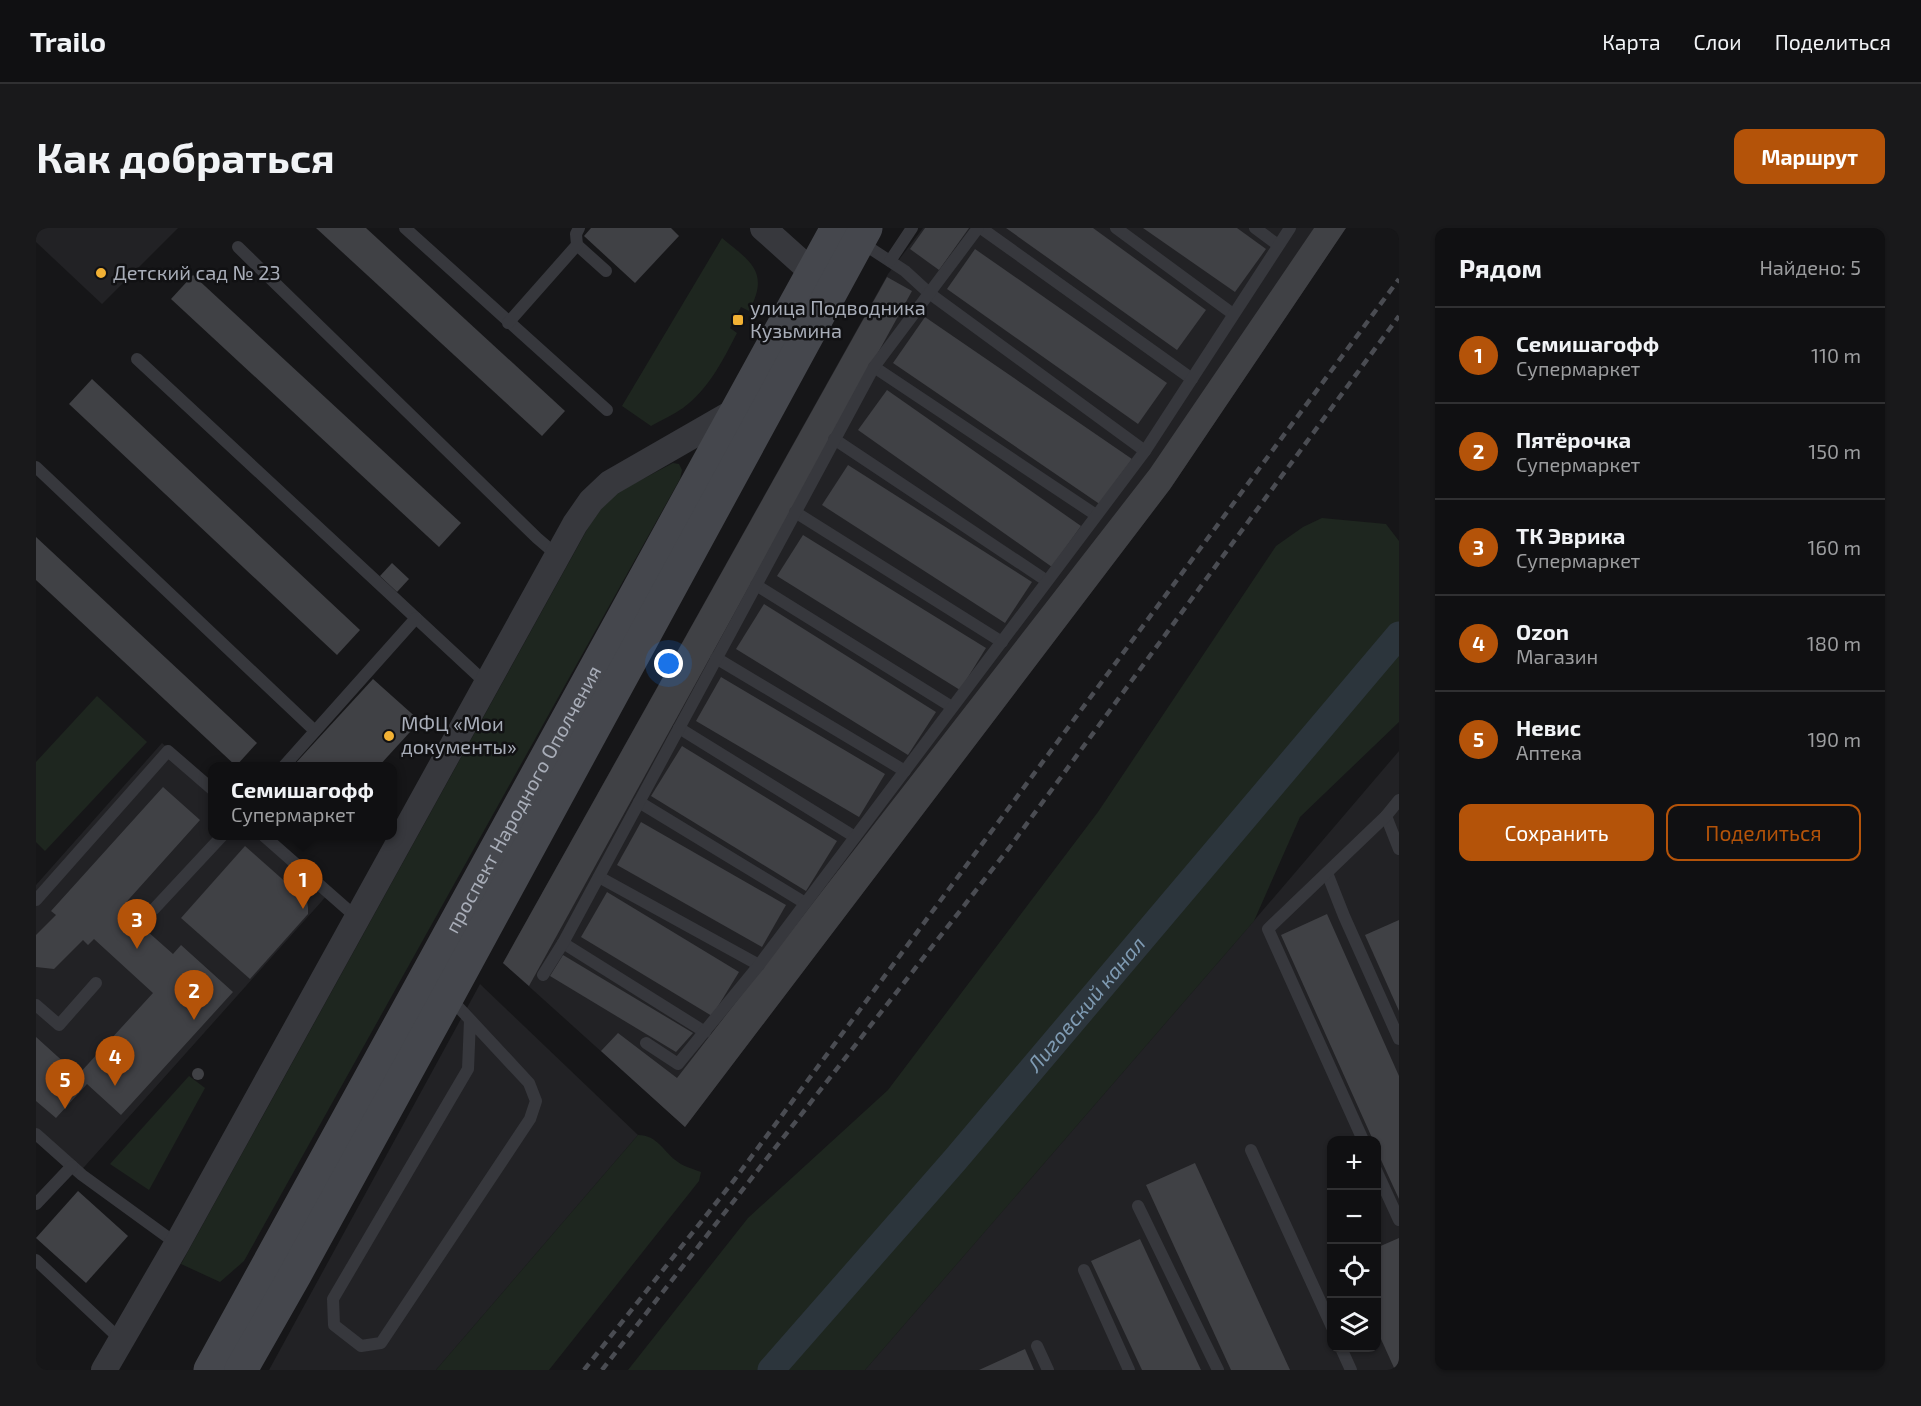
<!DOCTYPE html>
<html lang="ru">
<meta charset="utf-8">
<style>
:root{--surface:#101012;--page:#19191b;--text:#f1f3f6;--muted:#9c9d9f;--line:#303032;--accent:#b45309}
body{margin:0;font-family:"Exo 2",sans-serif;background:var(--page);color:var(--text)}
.controls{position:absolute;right:18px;bottom:18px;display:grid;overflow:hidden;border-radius:12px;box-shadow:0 2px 4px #0004}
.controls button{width:54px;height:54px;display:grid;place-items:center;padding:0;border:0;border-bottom:2px solid var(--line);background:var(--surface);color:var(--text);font:30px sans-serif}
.you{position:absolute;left:633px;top:436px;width:21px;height:21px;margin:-15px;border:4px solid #fff;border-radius:50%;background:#1a73e8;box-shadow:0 0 0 9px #1a73e833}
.badge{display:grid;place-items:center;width:39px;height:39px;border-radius:50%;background:var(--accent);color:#fff;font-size:20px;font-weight:700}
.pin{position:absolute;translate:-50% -50px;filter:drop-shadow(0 2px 3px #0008)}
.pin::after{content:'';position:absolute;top:32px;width:21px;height:18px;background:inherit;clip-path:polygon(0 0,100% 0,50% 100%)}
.popup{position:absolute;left:172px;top:534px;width:189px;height:78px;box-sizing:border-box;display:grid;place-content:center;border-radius:12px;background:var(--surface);filter:drop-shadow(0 2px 4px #0005);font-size:20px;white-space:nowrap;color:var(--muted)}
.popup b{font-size:22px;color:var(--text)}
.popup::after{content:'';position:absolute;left:50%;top:100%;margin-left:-12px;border:12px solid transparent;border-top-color:var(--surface)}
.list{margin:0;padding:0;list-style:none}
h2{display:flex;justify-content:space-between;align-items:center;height:78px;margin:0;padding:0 24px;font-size:26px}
h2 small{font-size:20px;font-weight:400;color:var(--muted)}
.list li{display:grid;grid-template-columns:39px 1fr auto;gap:18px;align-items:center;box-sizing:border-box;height:96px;padding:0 24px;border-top:2px solid var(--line)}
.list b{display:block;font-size:22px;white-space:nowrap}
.list p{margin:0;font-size:20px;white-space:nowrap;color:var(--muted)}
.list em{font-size:20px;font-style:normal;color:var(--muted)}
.actions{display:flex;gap:12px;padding:18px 24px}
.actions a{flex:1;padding:14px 0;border:2px solid var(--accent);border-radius:12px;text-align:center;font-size:21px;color:var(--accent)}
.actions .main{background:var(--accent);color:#fff}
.icon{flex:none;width:33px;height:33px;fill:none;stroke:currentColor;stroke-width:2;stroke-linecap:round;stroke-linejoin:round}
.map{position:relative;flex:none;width:1363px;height:1142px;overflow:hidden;border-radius:12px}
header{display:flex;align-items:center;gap:36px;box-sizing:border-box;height:84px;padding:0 30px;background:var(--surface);border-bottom:2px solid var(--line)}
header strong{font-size:28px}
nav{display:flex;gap:33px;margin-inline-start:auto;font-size:21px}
.intro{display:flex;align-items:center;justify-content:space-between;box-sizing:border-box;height:144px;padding:0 36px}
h1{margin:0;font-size:42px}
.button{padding:15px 27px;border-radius:12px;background:var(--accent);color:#fff;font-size:21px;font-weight:700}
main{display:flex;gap:36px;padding:0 36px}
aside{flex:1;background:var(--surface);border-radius:12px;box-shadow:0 2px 4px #0004}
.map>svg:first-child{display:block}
.built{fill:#222225;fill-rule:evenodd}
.green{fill:#1e261f}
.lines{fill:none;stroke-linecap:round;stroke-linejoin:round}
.canal{stroke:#2c353c;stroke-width:27}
.building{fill:#404145}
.lane{stroke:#37383d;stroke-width:12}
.street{stroke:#37383d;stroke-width:26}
.secondary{stroke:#45474d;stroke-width:33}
.rail{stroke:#4a4c52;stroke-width:4.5;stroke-dasharray:8 6;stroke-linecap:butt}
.poi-dot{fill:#f2b134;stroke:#111113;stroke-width:2}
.labels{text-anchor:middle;stroke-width:5;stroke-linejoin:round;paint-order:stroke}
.poi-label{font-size:20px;fill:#a8adb8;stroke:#111113;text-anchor:start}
.street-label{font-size:20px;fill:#a8adb8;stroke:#111113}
.water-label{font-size:21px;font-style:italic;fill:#7f9bb3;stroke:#111113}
</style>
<header>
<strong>Trailo</strong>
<nav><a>Карта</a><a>Слои</a><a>Поделиться</a></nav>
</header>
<div class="intro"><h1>Как добраться</h1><a class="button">Маршрут</a></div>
<main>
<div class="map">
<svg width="1363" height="1142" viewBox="0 0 1363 1142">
<rect width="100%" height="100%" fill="#161618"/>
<g class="built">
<path d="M 0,0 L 142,0 L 66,76 L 0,14 Z"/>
<path d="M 887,0 L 1310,0 L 1134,261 L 649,899 L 467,735 L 852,46 Z"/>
<path d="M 126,515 L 177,560 L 177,608 L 231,608 L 294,664 L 41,947 L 0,910 L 0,657 Z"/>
<path d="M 1363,523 L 1363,1142 L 829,1142 L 1198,716 ZM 1296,912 L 1340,912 L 1340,1120 L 1296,1120 Z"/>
<path d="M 444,756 L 602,907 L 400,1142 L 233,1142 Z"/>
</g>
<g class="green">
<path d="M 686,10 C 715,34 734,44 713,83 L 705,79 L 694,100 L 701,105 C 687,132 673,161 647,180 C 637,187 625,192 615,198 L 586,178 Z"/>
<path d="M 637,235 L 643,236 L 646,242 L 644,251 L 208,1033 L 184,1054 L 145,1036 L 553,298 L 567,278 L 582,264 Z"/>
<path d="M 1286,290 L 1350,296 L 1363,313 L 1363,494 L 1264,589 L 1218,693 L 829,1142 L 592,1142 L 712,990 L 852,862 L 1062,584 L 1240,318 L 1267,299 Z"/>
<path d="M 61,468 L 111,514 L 9,623 L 0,614 L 0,534 Z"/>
<path d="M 153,848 L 169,860 L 113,962 L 74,936 Z"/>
<path d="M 602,907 C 622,907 627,924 642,934 C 648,939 658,941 665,944 L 663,953 L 513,1142 L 400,1142 Z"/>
</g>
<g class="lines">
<path class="canal" id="s1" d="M 735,1142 L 919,932 L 1363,407"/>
</g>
<g class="building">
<path d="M 280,0 L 330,0 L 529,183 L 506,208 Z"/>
<path d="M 555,0 L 635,0 L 643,8 L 599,55 L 548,8 Z"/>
<path d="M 889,0 L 933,0 L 903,42 L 874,21 Z"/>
<path d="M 970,0 L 1057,0 L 1170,82 L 1141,122 Z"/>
<path d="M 1107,0 L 1201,0 L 1230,21 L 1199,64 Z"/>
<path d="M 1278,0 L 1310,0 L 1134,261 L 649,899 L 565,823 L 582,805 L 641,850 L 1114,241 Z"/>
<path d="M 939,21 L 1131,155 L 1102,196 L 911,61 Z"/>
<path d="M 157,47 L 425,295 L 403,319 L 135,71 Z"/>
<path d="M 851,49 L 876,63 L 493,758 L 467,735 Z"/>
<path d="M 889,89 L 1096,231 L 1065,277 L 857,135 Z"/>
<path d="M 56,151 L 324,402 L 301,427 L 33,176 Z"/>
<path d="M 851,162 L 1045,298 L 1016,339 L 822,202 Z"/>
<path d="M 812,237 L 996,354 L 969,395 L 786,277 Z"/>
<path d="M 767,307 L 950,420 L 924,462 L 741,348 Z"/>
<path d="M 0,309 L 221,515 L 200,538 L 0,352 Z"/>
<path d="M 356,335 L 373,351 L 361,364 L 344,348 Z"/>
<path d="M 728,376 L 900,484 L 872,527 L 700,421 Z"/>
<path d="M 685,449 L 849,546 L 823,589 L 660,493 Z"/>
<path d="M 337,451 L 384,493 L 343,538 L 257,538 Z"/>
<path d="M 646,518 L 801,613 L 770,663 L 615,568 Z"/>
<path d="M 127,559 L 164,592 L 85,680 L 137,726 L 145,717 L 197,764 L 85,887 L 51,856 L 20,890 L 0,873 L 0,809 L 42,847 L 117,765 L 58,711 L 52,717 L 47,712 L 18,741 L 0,739 L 0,707 L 20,687 L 15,683 Z"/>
<path d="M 605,594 L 750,677 L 726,719 L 581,637 Z"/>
<path d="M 209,618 L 271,673 L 272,680 L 272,686 L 214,751 L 145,690 Z"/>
<path d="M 571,664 L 703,744 L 676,788 L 545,709 Z"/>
<path d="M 1291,686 L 1363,848 L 1363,971 L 1340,921 L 1340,912 L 1337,912 L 1245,707 Z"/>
<path d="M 1363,692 L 1363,783 L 1329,707 Z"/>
<path d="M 527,727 L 657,805 L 640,824 L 514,748 Z"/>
<circle cx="162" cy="846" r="6"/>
<path d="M 1159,935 L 1254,1142 L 1195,1142 L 1110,957 Z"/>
<path d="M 42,963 L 92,1008 L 50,1055 L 0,1010 Z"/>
<path d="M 1363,1010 L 1363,1142 L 1359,1142 L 1340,1100 L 1340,1020 Z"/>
<path d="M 1104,1011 L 1165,1142 L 1106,1142 L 1055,1033 Z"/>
<path d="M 989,1121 L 998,1142 L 943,1142 Z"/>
</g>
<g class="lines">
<g class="lane">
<path d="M 369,0 L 571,182"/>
<path d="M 945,0 L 1156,151"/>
<path d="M 1080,0 L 1197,86"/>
<path d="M 1219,0 L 1242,17"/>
<path d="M 823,13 L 869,43 L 893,65 L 1109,223"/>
<path d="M 541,17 L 570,43"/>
<path d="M 202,19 L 501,310 L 522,328"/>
<path d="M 854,33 L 876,0"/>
<path d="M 472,95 L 541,17 L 540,6 L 543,0"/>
<path d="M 101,131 L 451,456"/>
<path d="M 838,139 L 1060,287"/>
<path d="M 798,211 L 1011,353"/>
<path d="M 0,239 L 279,503"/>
<path d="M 759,284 L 966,414"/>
<path d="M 720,357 L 916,479"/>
<path d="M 680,430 L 869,543"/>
<path d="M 643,500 L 819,609"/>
<path d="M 248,538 L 380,390"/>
<path d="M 603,574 L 769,675"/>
<path d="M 1350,588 L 1363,621"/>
<path d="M 228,608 L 320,689"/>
<path d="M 1291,645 L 1308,688 L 1363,811"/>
<path d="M 563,649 L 723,737"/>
<path d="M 0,672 L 132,523 L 177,562"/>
<path d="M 118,681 L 186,608"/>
<path d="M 527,715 L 669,804"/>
<path d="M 507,747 L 527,715 L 838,139 L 942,0"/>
<path d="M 413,769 L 493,855 L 500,873 L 494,891 L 345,1115 L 325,1118 L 298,1097 L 297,1071 L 432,841 L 434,792"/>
<path d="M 0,777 L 23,797 L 60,755"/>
<path d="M 610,815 L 642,836 L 723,737 L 1109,223 L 1254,0"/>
<path d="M 0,906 L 46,947 L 141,1016"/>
<path d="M 1327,912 L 1232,701 L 1350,588 L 1363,572"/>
<path d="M 1215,922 L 1296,1099"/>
<path d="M 1340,942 L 1363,992"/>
<path d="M 0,976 L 36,938"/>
<path d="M 1102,978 L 1182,1142"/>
<path d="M 0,1032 L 85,1112"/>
<path d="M 1048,1042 L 1093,1142"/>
<path d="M 1001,1118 L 1012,1142"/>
<path d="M 1305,1120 L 1315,1142"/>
</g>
<g class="street">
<path d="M 727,0 L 776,44 L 793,47"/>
<path d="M 68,1142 L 141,1016 L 539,296 L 555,273 L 574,255 L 701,182"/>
</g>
<g class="secondary">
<path id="s2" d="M 174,1142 L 801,0"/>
<path d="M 205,1142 L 259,1047 L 412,768 L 830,0"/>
</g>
<g class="rail">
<path d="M 548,1142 L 699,951 L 1363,51"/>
<path d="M 566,1142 L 973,620 L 1363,88"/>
</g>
</g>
<g class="poi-dot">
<circle cx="65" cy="45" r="6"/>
<rect x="696" y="86" width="12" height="12" rx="3"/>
<circle cx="353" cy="508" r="6"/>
</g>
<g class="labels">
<g class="poi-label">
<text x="77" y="52">Детский сад № 23</text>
<text x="714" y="87">улица Подводника<tspan x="714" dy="23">Кузьмина</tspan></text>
<text x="365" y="503">МФЦ «Мои<tspan x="365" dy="23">документы»</tspan></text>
</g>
<g class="street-label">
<text dy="7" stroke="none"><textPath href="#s2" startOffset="651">проспект Народного Ополчения</textPath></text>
</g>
<g class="water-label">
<text dy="7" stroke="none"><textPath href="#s1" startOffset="483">Лиговский канал</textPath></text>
</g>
</g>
</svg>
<div class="controls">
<button>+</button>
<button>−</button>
<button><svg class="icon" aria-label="locate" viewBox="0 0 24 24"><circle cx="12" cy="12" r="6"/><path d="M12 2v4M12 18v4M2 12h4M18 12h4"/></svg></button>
<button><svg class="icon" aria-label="layers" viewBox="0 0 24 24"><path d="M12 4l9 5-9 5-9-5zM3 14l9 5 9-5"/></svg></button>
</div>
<div class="you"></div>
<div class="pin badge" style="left:267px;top:681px">1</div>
<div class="popup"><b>Семишагофф</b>Супермаркет</div>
<div class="pin badge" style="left:158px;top:792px">2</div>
<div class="pin badge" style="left:101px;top:721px">3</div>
<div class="pin badge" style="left:79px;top:858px">4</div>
<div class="pin badge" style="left:29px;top:881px">5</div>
</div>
<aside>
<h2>Рядом<small>Найдено: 5</small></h2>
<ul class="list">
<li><span class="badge">1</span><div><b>Семишагофф</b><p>Супермаркет</p></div><em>110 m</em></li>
<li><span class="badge">2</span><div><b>Пятёрочка</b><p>Супермаркет</p></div><em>150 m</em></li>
<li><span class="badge">3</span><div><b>ТК Эврика</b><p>Супермаркет</p></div><em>160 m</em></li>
<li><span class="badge">4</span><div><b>Ozon</b><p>Магазин</p></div><em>180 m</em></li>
<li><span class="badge">5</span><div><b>Невис</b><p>Аптека</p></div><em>190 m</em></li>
</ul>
<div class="actions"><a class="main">Сохранить</a><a>Поделиться</a></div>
</aside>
</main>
